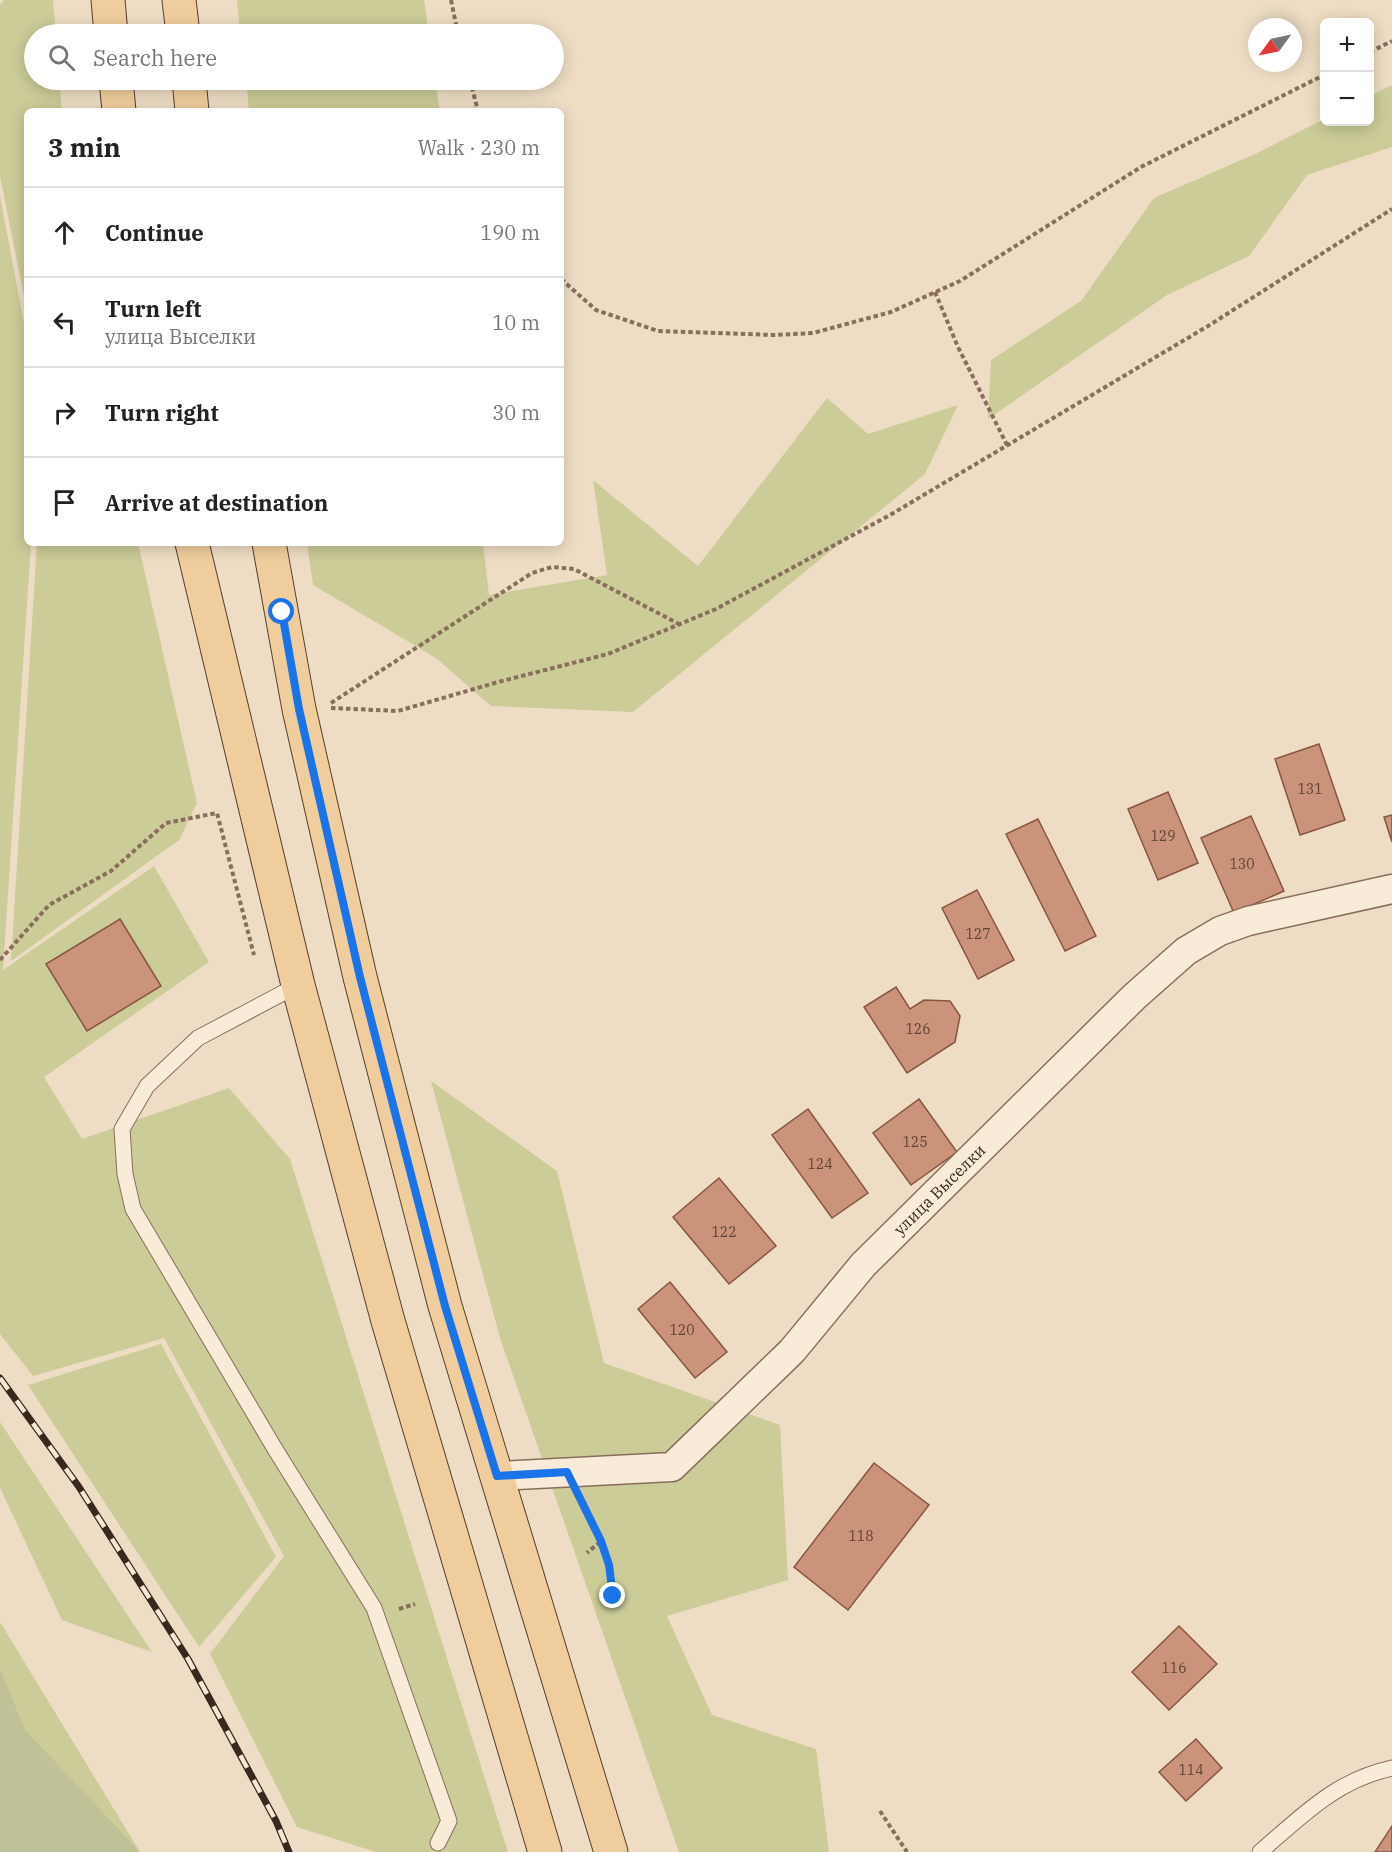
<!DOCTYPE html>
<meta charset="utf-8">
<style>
:root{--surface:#fff;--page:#f6f6f6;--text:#222;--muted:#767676;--line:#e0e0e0}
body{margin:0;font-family:"IBM Plex Serif",serif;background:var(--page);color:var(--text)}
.controls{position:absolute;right:18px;top:18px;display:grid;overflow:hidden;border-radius:9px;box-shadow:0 3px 15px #0003}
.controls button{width:54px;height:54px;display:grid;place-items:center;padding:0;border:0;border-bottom:2px solid var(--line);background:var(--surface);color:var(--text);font:30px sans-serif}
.compass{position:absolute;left:1248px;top:18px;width:54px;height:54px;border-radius:50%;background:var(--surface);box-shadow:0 3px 15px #0003;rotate:237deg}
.stop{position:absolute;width:18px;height:18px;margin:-14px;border:4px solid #1a73e8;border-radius:50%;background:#fff}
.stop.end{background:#1a73e8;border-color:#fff;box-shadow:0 2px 6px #0008}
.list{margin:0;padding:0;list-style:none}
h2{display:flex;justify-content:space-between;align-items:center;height:78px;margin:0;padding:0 24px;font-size:26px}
h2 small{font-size:20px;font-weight:400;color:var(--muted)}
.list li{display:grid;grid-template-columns:39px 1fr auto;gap:18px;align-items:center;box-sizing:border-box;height:90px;padding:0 24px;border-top:2px solid var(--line)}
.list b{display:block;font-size:22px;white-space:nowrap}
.list p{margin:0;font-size:20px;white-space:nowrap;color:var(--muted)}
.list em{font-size:20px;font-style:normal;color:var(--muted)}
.icon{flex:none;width:33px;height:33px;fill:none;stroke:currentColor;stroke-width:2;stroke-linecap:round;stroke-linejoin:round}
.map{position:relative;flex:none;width:1392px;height:1852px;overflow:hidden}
.search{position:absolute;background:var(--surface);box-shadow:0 3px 15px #0003;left:24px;top:24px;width:540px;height:66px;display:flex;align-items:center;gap:15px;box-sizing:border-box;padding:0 21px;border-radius:33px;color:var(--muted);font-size:22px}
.panel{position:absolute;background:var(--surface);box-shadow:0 3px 15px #0003;left:24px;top:108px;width:540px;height:438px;border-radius:9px}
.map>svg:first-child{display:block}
.green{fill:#cbcc98}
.cemetery{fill:#c0c197}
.building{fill:#cb937a;stroke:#875541;stroke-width:1.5}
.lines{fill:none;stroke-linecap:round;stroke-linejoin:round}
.service-casing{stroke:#886e5b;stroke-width:17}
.minor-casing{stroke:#886e5b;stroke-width:31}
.primary-casing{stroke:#563d2f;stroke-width:35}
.path{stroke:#886e5b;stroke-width:4;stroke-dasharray:4.5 3;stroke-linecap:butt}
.service{stroke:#f8ebd7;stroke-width:15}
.minor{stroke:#f8ebd7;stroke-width:28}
.primary{stroke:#f0cd9c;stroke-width:33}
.rail-casing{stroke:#38281e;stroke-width:7}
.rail{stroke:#f5e8d3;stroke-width:4.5;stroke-dasharray:14;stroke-linecap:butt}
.route{stroke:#1a73e8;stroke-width:8}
.labels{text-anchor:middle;stroke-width:5;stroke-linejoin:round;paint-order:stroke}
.number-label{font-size:14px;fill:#5d4335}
.street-label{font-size:16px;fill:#38281e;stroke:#f5e8d3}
</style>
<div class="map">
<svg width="1392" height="1852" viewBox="0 0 1392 1852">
<rect width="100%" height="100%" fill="#eeddc4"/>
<g class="green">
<path d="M 4,0 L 53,0 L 56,34 L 34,34 L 34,80 L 59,80 L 62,111 L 27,111 L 27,311 L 0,176 L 0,5 Z"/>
<path d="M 237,0 L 424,0 L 429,34 L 240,34 Z"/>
<path d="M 246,80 L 435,80 L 440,111 L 249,111 Z"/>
<path d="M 1392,85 L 1392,147 L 1307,175 L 1249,256 L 1167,295 L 988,419 L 991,360 L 1081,301 L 1154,198 L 1255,154 L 1324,119 L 1324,122 L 1370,122 L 1370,96 Z"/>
<path d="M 0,196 L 27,340 L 27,543 L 31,543 L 3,970 L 154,866 L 209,962 L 44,1077 L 82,1139 L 229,1088 L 290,1159 L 508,1852 L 376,1852 L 297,1827 L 210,1654 L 284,1556 L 164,1338 L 33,1376 L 0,1334 Z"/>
<path d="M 827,398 L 868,434 L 958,405 L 925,474 L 633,712 L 491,706 L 436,658 L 313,585 L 307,543 L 483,543 L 489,595 L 607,575 L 593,480 L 698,566 Z"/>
<path d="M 37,543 L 138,543 L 197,803 L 179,840 L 11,961 Z"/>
<path d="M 431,1081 L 557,1171 L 604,1363 L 780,1425 L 788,1580 L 667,1616 L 712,1715 L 816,1749 L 829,1852 L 679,1852 L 500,1338 Z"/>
<path d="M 161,1344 L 276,1557 L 199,1647 L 28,1385 Z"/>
<path d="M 0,1422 L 152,1652 L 62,1620 L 0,1488 Z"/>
<path d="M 0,1622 L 140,1852 L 0,1852 Z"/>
</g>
<path class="cemetery" d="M 0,1669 L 25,1730 L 140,1852 L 0,1852 Z"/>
<g class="building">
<path d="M 1319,744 L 1345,820 L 1300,835 L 1275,759 Z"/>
<path d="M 1168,792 L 1198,863 L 1158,880 L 1128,809 Z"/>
<path d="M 1392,815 L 1392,842 L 1384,817 Z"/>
<path d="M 1251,816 L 1284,891 L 1234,913 L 1201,838 Z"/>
<path d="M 1038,819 L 1096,936 L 1065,951 L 1006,834 Z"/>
<path d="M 977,890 L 1014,960 L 978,979 L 942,908 Z"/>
<path d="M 120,919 L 161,986 L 87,1031 L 46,964 Z"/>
<path d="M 896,987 L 910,1009 L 924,1000 L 950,1001 L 960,1016 L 955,1042 L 907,1073 L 864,1007 Z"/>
<path d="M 919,1099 L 957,1152 L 911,1185 L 873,1133 Z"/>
<path d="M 808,1109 L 868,1193 L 832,1218 L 772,1135 Z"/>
<path d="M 719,1178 L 776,1246 L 729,1284 L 673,1217 Z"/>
<path d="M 670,1282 L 727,1352 L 695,1378 L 638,1309 Z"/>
<path d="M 874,1463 L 929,1505 L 848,1610 L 794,1567 Z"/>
<path d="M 1179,1626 L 1217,1664 L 1169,1710 L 1132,1672 Z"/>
<path d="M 1196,1739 L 1222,1768 L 1186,1801 L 1159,1772 Z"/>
<path d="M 1392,1826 L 1392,1852 L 1375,1852 Z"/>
</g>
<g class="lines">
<defs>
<g id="service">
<path d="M 298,985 L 198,1038 L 147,1086 L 122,1129 L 125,1174 L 133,1209 L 275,1449 L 374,1608 L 449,1821 L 438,1843"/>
<path d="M 1260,1852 C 1302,1816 1336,1780 1392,1768"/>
</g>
<g id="minor">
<path id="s1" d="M 497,1476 L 672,1467 L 792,1351 L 863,1265 L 1134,997 L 1186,951 L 1220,931 L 1248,921 L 1392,889"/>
</g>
<g id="primary">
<path d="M 108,0 L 111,34"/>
<path d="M 179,0 L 183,34"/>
<path d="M 116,80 L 119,111"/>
<path d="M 189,80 L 192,111"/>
<path d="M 192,543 L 298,985 L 388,1321 L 545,1852"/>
<path d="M 269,543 L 299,709 L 360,977 L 445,1306 L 611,1852"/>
</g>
</defs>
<use href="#service" class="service-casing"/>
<use href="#minor" class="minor-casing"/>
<use href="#primary" class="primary-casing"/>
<g class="path">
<path d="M 451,0 L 458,34"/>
<path d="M 1370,52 L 1392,41"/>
<path d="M 470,80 L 478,111"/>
<path d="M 561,279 L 596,310 L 658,331 L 774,335 L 813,333 L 891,312 L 960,281 L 1141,167 L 1324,75"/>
<path d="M 935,292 L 958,347 L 1007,445"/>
<path d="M 331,703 L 532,573 L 552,567 L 574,569 L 679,624"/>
<path d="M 331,708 L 398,711 L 498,682 L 608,654 L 716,609 L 890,515 L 1208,326 L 1392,209"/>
<path d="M 0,960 L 49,905 L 111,871 L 166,823 L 217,813 L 254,955"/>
<path d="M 581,1502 L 601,1541 L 587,1553"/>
<path d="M 601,1541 L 609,1565 L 613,1596"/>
<path d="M 399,1609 L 415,1604"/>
<path d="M 880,1811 L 907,1852"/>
</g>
<use href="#service" class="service"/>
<use href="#minor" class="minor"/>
<use href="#primary" class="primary"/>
<defs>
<path id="rail" d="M 0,1378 L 79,1487 L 188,1659 L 276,1821 L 289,1852"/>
</defs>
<use href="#rail" class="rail-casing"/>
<use href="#rail" class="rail"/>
</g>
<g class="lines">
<path class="route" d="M 282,612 L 299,709 L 360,977 L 445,1306 L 497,1476 L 567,1472 L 601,1541 L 609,1565 L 613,1596"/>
</g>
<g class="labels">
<g class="number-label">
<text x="1310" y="794">131</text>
<text x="1163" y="841">129</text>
<text x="1242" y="869">130</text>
<text x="978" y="939">127</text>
<text x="918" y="1034">126</text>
<text x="915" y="1147">125</text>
<text x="820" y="1169">124</text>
<text x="724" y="1237">122</text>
<text x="682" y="1335">120</text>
<text x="861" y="1541">118</text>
<text x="1174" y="1673">116</text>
<text x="1191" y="1775">114</text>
</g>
<g class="street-label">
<text dy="6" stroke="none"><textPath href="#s1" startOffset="561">улица Выселки</textPath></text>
</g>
</g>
</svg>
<div class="controls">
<button>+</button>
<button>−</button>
</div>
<svg class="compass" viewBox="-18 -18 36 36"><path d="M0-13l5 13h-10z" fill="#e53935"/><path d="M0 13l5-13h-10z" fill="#767676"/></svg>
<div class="stop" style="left:282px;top:612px"></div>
<div class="stop end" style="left:613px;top:1596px"></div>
<div class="search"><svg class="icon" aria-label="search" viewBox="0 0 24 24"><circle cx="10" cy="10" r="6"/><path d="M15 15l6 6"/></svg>Search here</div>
<section class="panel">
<h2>3 min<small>Walk · 230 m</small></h2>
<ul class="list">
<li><svg class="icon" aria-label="ahead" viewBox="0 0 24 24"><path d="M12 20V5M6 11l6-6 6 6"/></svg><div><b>Continue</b></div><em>190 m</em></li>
<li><svg class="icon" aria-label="left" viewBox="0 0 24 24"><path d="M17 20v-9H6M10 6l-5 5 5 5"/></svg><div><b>Turn left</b><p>улица Выселки</p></div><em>10 m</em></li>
<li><svg class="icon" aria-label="right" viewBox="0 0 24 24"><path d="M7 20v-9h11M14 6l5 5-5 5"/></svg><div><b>Turn right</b></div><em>30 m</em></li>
<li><svg class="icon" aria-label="arrive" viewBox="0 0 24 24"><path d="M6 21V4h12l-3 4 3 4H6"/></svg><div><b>Arrive at destination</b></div></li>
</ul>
</section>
</div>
